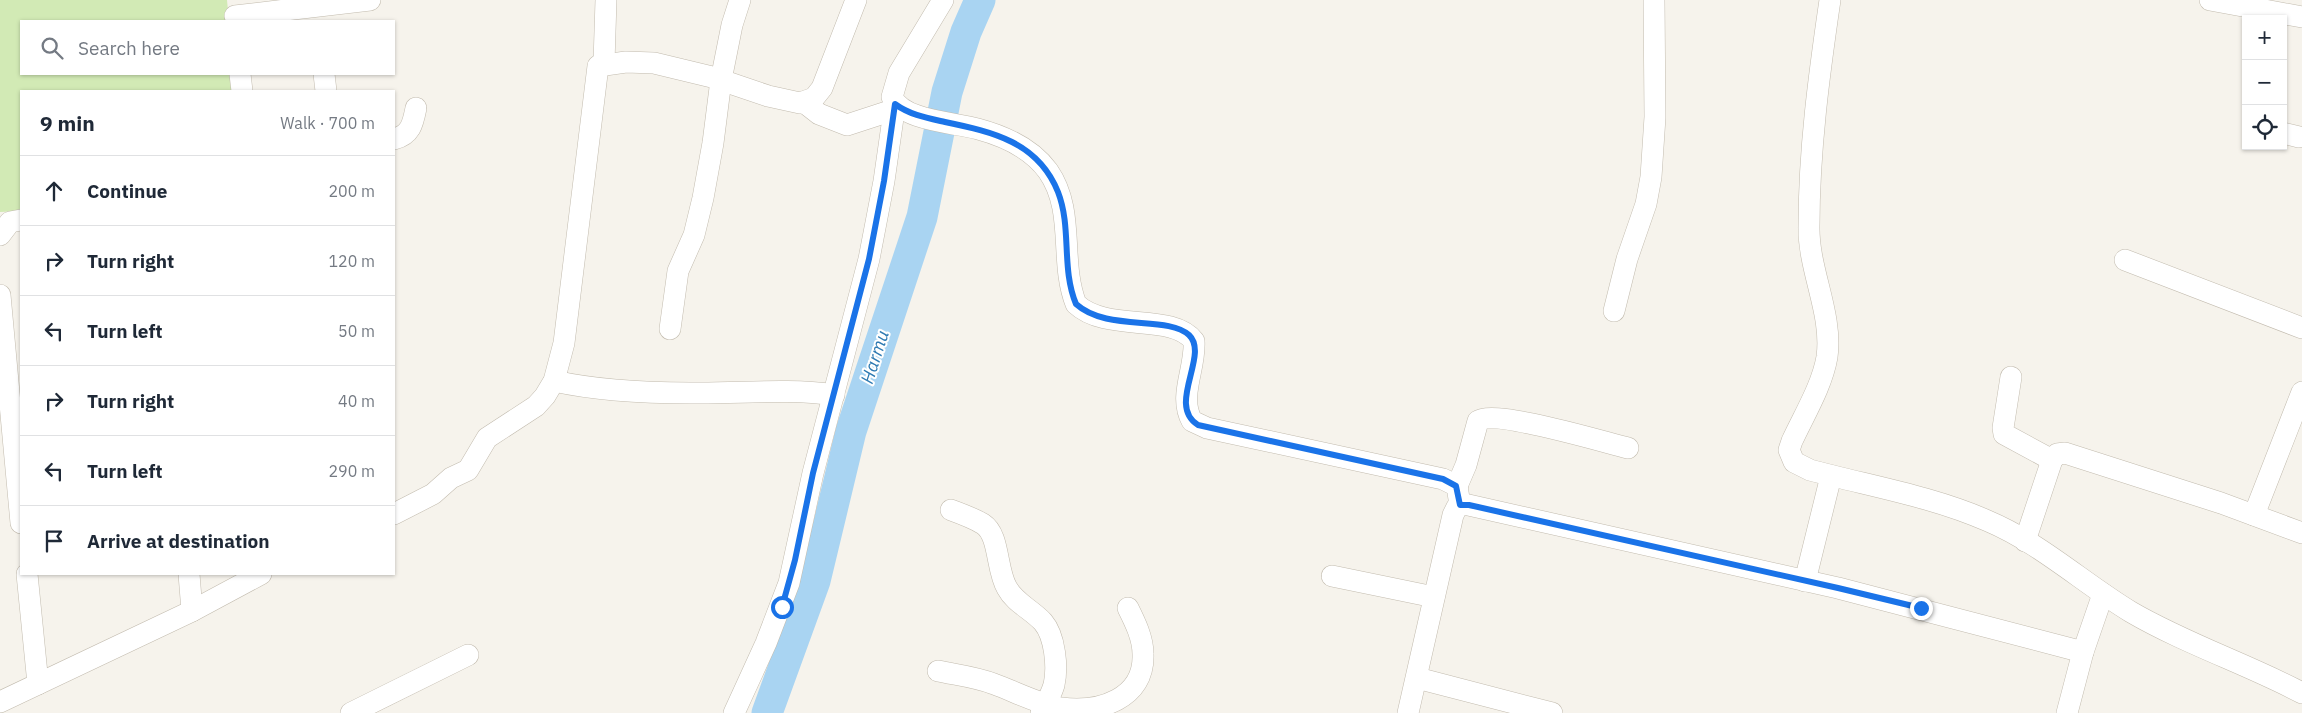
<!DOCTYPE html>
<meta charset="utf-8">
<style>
:root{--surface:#fff;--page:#f6f6f7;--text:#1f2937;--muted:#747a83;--line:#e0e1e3}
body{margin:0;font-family:"IBM Plex Sans",sans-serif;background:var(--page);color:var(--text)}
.controls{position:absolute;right:15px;top:15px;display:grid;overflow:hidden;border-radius:0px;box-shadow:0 1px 4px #0004}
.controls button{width:45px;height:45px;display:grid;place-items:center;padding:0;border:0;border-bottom:1px solid var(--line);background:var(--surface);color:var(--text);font:25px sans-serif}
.stop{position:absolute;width:15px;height:15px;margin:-11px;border:4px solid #1a73e8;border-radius:50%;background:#fff}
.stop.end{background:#1a73e8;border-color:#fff;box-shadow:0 1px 5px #0008}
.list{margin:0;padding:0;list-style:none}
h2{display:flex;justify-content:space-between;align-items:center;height:65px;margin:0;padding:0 20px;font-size:21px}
h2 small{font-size:16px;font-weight:400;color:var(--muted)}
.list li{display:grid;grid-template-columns:32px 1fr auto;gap:15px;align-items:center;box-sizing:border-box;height:70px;padding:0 20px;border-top:1px solid var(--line)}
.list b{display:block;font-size:19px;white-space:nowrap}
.list em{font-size:16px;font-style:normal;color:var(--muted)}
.icon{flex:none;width:28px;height:28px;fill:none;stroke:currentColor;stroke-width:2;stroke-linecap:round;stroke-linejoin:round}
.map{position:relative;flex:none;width:2302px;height:713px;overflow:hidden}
.search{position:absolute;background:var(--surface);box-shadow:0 1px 4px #0004;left:20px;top:20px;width:375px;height:55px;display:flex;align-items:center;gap:12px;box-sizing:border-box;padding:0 18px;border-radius:0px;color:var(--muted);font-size:19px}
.panel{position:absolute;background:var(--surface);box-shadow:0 1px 4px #0004;left:20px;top:90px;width:375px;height:485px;border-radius:0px}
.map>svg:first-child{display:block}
.green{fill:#d2eab5}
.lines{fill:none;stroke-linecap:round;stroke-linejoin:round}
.river{stroke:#a9d4f2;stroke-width:31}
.minor-casing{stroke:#c2bbae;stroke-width:22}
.minor{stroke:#fff;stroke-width:21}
.route{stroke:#1a73e8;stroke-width:6}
.labels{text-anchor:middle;stroke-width:4;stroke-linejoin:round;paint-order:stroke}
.water-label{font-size:18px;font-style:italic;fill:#2e7ab2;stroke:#fff}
</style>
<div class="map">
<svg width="2302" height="713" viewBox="0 0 2302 713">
<rect width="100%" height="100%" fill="#f6f3ec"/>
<path class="green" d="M 0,0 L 227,0 L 229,21 L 21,21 L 21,74 L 233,74 L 235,91 L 21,91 L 21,211 L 0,212 Z"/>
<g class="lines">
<path class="river" d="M 767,713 L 815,581 L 851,431 L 922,217 L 947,92 L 966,32 L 980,0"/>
<defs>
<g id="minor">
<path d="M 943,0 L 899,73 L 892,97 C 903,121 953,122 978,129 C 1004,136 1032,149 1048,171 C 1076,211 1059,261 1076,304 C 1107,333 1172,312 1194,341 C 1196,368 1178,396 1192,421 L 1207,428 L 1443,479 L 1457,486 L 1460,505"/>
<path d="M 1830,0 C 1819,75 1809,150 1809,226 C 1808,270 1833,313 1827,357 C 1822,386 1804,415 1792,441 L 1789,450 L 1794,462 L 1810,470 C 1869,486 1931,496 1988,521 C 2040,543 2083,583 2131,612 C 2186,644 2247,664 2302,693"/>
<path d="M 2210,0 L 2302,17"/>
<path d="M 235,16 L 370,0"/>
<path d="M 604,63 L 606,0"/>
<path d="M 240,74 L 242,91"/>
<path d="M 324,74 L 326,91"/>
<path d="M 805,103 L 819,114 L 847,125 L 893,110"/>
<path d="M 2283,133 L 2299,137"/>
<path d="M 394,139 C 411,135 413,123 416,108"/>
<path d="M 0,235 L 10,222 L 21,220"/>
<path d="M 2125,260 L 2302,328"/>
<path d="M 0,295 L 21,523"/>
<path d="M 1614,311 L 1627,259 L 1646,204 L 1651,177 L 1655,117 L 1654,0"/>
<path d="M 670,329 L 678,271 L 694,235 L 703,198 L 713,143 L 721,80 L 732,25 L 740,0"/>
<path d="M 2011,377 L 2003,428 L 2004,434 L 2052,460"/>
<path d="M 554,381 C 599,391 644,393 690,393 C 739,394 786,388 834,395"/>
<path d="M 1457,486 L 1466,465 L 1478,421 C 1494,409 1603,442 1628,448"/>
<path d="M 951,510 C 962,514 973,518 983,524 C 1000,535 996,570 1007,588 C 1015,603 1031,609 1043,622 C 1055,636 1058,667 1054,685 C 1051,695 1046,704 1041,713"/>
<path d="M 394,514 L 433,494 L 451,478 L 468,470 L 487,438 L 536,406 L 545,396 L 554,381 L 564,343 L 598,66 L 626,62 L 654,63 L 712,77 L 768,96 L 800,103 L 814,98 L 822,88 L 856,0"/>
<path d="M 2254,515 L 2302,392"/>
<path d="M 2025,541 L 2052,460 L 2057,454 L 2065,453 L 2221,503 L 2302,533"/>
<path d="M 27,574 L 38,684"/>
<path d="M 189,574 L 192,611"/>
<path d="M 1332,576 L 1434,597"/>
<path d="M 1805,581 L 1831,476"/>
<path d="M 938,671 C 957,675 976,677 994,684 C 1016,692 1038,704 1061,708 C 1099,713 1145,699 1143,654 C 1143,638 1135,622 1128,608"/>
<path d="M 1417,678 L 1552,713"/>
<path d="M 0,702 L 192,611 L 261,574"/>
<path d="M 351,713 L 468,655"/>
<path d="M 734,713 L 766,643 L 789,583 L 813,473 L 869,259 L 884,181 L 895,104"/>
<path d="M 1408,713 L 1453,515 L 1457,507 L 1464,504 L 1838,588 L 2083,652"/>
<path d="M 2067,713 L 2083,652 L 2103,594"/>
</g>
</defs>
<use href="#minor" class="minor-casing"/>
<use href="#minor" class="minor"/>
</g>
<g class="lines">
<path class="route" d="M 782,607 L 795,560 L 813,473 L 869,259 L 884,181 L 895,104 C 910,115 927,118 945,122 C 993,132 1038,142 1058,192 C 1072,228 1061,268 1076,304 C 1107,332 1167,315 1189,335 C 1210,355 1166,405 1198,425 L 1443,479 L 1456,486 L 1460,505 L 1469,505 L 1838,588 L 1921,608"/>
</g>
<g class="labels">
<g class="water-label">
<text transform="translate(875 357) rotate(-72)" y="6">Harmu</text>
</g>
</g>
</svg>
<div class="controls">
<button>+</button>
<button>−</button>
<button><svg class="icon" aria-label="locate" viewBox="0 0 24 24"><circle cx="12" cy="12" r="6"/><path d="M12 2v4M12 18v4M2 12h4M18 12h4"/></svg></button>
</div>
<div class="stop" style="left:782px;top:607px"></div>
<div class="stop end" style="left:1921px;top:608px"></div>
<div class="search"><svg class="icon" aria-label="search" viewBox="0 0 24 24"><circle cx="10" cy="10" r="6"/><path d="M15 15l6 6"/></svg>Search here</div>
<section class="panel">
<h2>9 min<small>Walk · 700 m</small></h2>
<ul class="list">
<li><svg class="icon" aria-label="ahead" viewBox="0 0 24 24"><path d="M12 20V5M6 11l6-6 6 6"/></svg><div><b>Continue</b></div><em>200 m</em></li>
<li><svg class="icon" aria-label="right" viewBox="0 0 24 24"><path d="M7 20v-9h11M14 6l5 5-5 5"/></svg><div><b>Turn right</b></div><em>120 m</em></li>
<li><svg class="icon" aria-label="left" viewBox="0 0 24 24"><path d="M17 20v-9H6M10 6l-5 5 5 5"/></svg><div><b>Turn left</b></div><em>50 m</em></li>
<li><svg class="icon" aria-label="right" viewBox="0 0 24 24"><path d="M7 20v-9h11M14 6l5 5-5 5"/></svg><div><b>Turn right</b></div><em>40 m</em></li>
<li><svg class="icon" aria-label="left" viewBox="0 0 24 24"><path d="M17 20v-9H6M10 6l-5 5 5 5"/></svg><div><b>Turn left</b></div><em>290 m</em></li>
<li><svg class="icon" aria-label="arrive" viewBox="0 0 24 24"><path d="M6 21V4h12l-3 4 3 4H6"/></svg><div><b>Arrive at destination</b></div></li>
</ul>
</section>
</div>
